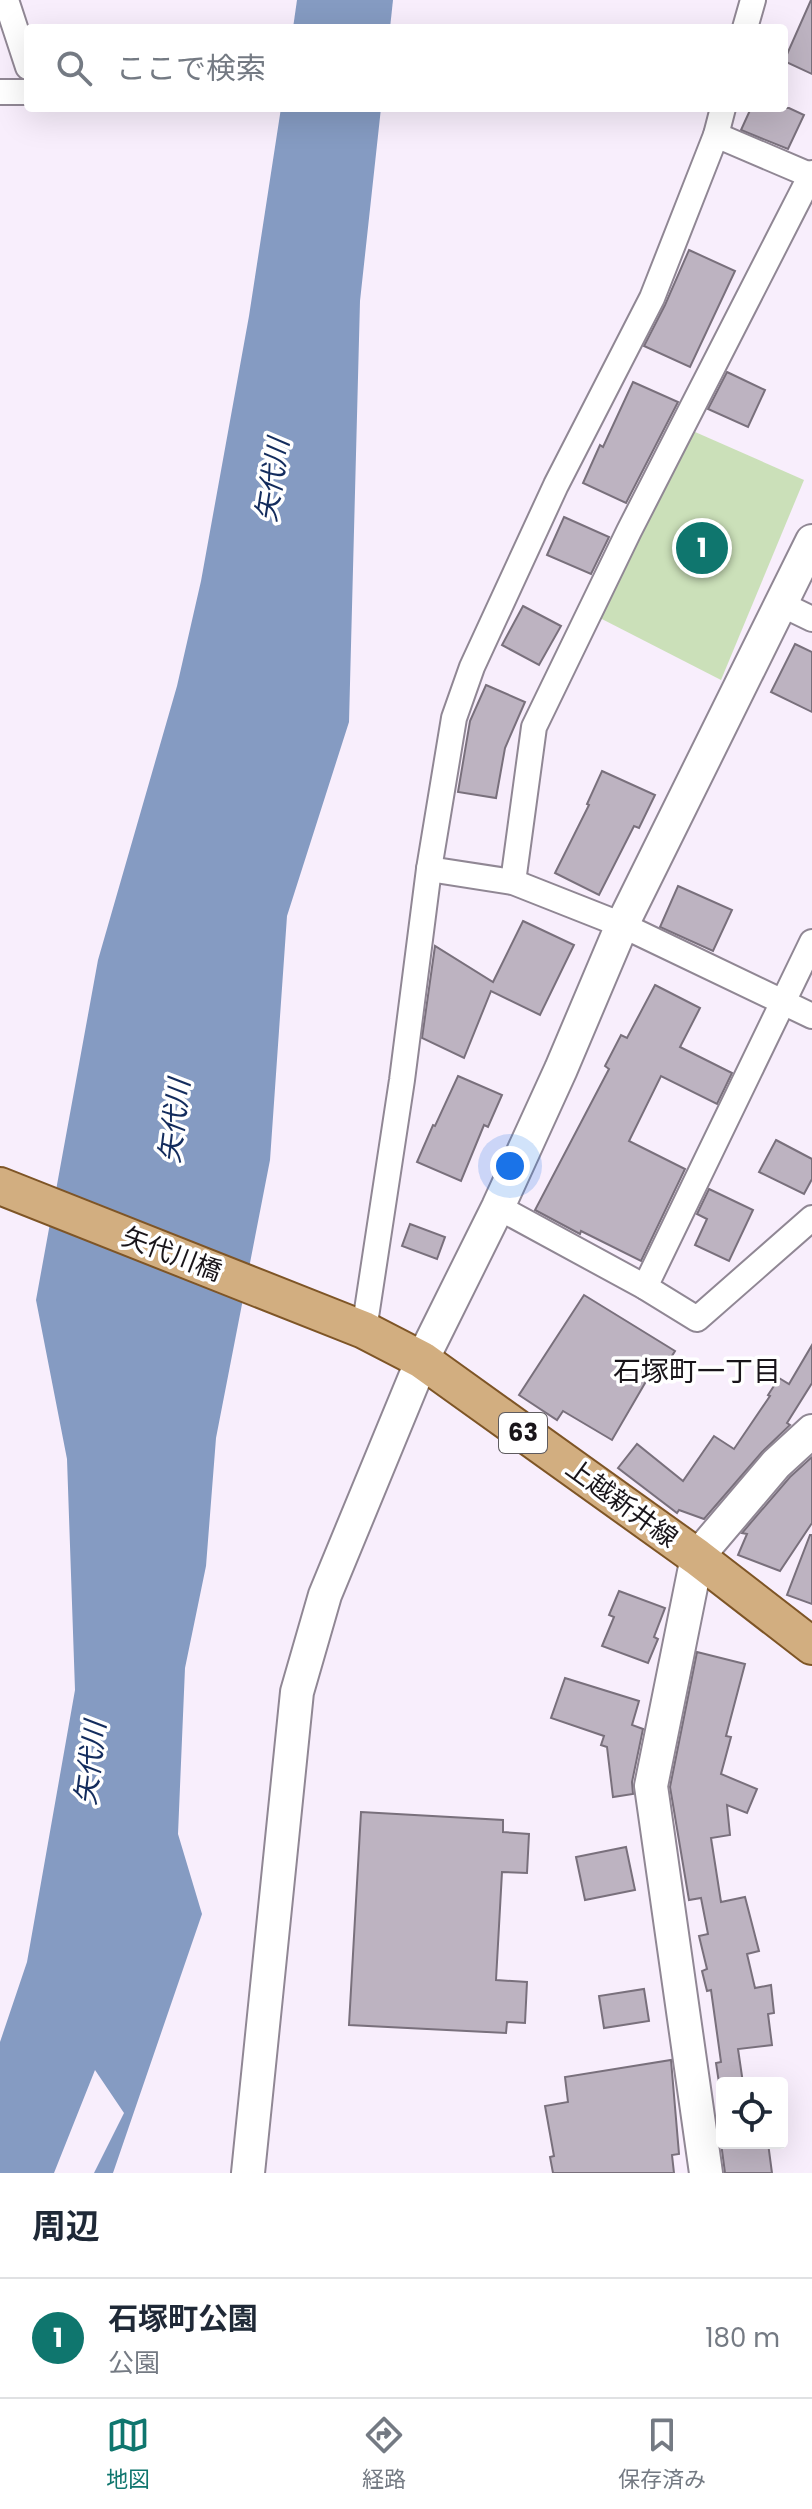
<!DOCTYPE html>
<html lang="ja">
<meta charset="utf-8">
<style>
:root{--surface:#fff;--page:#f6f6f7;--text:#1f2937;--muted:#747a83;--line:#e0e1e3;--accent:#0f766e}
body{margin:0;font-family:Poppins,"Noto Sans JP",sans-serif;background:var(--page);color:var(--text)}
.controls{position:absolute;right:24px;bottom:24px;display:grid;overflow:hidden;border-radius:8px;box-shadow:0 8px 32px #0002}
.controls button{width:72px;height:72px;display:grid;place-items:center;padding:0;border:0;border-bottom:2px solid var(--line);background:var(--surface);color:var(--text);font:40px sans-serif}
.you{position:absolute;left:510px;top:1166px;width:28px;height:28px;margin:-20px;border:6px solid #fff;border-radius:50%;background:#1a73e8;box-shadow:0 0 0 12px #1a73e833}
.badge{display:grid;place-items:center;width:52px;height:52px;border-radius:50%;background:var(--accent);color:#fff;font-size:26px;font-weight:700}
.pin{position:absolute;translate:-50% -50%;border:4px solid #fff;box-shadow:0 2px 8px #0006}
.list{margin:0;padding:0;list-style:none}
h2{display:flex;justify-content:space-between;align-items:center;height:104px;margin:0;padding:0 32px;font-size:34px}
h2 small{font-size:26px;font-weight:400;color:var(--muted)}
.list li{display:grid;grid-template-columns:52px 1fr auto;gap:24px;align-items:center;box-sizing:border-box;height:120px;padding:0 32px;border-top:2px solid var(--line)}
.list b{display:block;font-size:30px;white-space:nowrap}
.list p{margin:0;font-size:26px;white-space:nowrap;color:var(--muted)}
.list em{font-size:26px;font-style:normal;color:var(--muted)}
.icon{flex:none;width:44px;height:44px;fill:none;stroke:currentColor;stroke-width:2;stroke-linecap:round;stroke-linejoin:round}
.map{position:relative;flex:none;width:812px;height:2173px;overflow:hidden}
.search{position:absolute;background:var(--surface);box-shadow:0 8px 32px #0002;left:24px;right:24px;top:24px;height:88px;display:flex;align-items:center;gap:20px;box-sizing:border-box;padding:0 28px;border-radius:8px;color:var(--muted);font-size:30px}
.sheet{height:224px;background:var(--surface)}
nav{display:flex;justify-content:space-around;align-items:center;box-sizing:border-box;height:112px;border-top:2px solid var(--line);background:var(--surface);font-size:22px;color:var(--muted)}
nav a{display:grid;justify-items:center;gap:4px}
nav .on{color:var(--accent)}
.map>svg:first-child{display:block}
.green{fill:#cbe0b9}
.water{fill:#859bc2}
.building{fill:#bdb3c1;stroke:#79707c;stroke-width:2}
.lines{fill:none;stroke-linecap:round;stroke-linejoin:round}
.street-casing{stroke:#908794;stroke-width:28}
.secondary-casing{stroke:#908794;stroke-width:36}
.primary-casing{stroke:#7e5526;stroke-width:40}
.street{stroke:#fff;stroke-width:24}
.secondary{stroke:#fff;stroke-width:32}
.primary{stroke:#d2ae80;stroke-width:36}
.labels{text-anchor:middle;stroke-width:7;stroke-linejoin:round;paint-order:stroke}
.shield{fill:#fff;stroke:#5e5b5f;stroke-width:2}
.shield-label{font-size:24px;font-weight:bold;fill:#19151a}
.street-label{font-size:26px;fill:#19151a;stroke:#fff}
.water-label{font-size:28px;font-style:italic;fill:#132c5d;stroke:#fff}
.neighbourhood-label{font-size:28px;fill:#19151a;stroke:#fff}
</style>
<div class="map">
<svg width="812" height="2173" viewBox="0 0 812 2173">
<rect width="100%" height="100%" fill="#f8eefc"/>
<path class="green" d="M 686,428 L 804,480 L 721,680 L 596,616 Z"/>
<g class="water">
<path d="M 297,0 L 393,0 L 390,28 L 293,28 Z"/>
<path d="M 281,108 L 381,108 L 360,301 L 349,722 L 287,916 L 270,1160 L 216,1438 L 206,1566 L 185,1668 L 178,1834 L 202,1914 L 113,2173 L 94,2173 L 124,2113 L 95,2070 L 54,2173 L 0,2173 L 0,2042 L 27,1962 L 75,1690 L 67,1459 L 36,1300 L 98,960 L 177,686 L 201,581 L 249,316 Z"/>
</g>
<g class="building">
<path d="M 811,0 L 812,0 L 812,74 L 784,61 Z"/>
<path d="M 751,108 L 789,108 L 804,115 L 788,149 L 741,130 Z"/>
<path d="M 689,250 L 735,271 L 690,367 L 644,346 L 665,305 Z"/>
<path d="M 727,372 L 765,390 L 748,427 L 708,409 Z"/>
<path d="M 633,382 L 678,402 L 626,503 L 583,483 L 600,445 L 603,447 Z"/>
<path d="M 564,517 L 609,537 L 591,574 L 547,555 Z"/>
<path d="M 523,606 L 561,626 L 539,665 L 502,645 Z"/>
<path d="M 795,644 L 812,652 L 812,712 L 771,692 Z"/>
<path d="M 486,685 L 525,702 L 505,748 L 496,798 L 458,792 L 470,721 Z"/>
<path d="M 602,771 L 655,795 L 639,828 L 634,826 L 599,895 L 555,873 L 589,805 L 587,804 Z"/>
<path d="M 678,886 L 732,910 L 713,951 L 660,927 Z"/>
<path d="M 523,921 L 574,945 L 540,1015 L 491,991 L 464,1058 L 422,1038 L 435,946 L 493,982 Z"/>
<path d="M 655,985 L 700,1008 L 680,1047 L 732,1073 L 717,1104 L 661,1076 L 629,1141 L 685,1169 L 641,1261 L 581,1231 L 580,1234 L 535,1210 L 609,1069 L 605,1066 L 621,1035 L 627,1038 Z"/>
<path d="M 458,1076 L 502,1095 L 488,1127 L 484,1125 L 461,1181 L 417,1162 L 433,1125 L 435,1126 Z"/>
<path d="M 776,1140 L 812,1159 L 812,1179 L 804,1194 L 759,1172 Z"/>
<path d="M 709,1189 L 753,1210 L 729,1261 L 695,1245 L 707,1219 L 697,1214 Z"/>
<path d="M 410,1224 L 445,1237 L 437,1259 L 402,1246 Z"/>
<path d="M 584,1295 L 675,1351 L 655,1383 L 648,1378 L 612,1440 L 563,1411 L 557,1420 L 519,1395 Z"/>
<path d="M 812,1345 L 812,1383 L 787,1423 L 790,1425 L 762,1452 L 704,1519 L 679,1510 L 677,1513 L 618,1468 L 637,1444 L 683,1481 L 714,1436 L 734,1449 L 770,1396 L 768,1395 L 779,1378 L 789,1384 Z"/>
<path d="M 812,1457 L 812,1523 L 780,1571 L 738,1555 L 747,1534 L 742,1533 L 790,1477 Z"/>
<path d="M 810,1535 L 812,1535 L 812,1604 L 787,1595 Z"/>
<path d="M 619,1591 L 665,1608 L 654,1637 L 658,1639 L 648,1663 L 602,1646 L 614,1617 L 609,1615 Z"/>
<path d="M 697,1652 L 745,1664 L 726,1736 L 731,1737 L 721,1774 L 757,1789 L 747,1813 L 727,1805 L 730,1835 L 711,1838 L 721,1902 L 745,1897 L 759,1951 L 747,1954 L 755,1988 L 771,1985 L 774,2013 L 768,2014 L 772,2045 L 738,2049 L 743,2083 L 719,2083 L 716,2063 L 721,2062 L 711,1990 L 707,1991 L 702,1971 L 707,1969 L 699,1936 L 708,1934 L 701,1898 L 689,1900 L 670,1787 Z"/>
<path d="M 565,1678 L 639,1701 L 632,1725 L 643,1729 L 632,1782 L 633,1794 L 613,1797 L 607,1747 L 601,1745 L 604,1736 L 551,1718 Z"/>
<path d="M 361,1812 L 503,1820 L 503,1832 L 529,1834 L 527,1873 L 502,1872 L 496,1980 L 527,1982 L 525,2023 L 507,2022 L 506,2033 L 349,2025 Z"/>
<path d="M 626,1847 L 635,1890 L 585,1900 L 576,1857 Z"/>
<path d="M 644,1989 L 649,2021 L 604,2028 L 599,1996 Z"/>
<path d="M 671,2060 L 679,2154 L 672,2155 L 674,2173 L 553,2173 L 550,2157 L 554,2156 L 545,2106 L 568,2102 L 565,2077 Z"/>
<path d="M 721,2143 L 768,2143 L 772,2173 L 725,2173 Z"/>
</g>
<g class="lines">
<defs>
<g id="street">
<path d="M 6,0 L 28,67"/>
<path d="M 745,28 L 753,0"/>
<path d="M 0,92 L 28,92"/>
<path d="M 716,135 L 812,176"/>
<path d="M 781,604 L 812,619"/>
<path d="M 429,869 L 513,882 L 622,925 L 812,1016"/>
<path d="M 513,882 L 534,727 L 629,531 L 812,173"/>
<path d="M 498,1207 L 645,1287 L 697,1319 L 812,1218"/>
<path d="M 645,1287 L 812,942"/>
<path d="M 364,1330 L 402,1080 L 429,869 L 454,718 L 472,667 L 556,485 L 652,298 L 716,135 L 723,108"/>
</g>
<g id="secondary">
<path d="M 248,2173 L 297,1692 L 325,1595 L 422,1360 L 498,1207 L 561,1069 L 622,925 L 812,541"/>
<path d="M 706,2173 L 651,1786 L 697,1557 L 776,1464 L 812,1431"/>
</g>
<path id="primary" d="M 0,1186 L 364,1330 L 422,1360 L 697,1557 L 812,1646"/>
</defs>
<use href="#street" class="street-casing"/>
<use href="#secondary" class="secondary-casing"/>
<use href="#primary" class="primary-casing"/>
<use href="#street" class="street"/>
<use href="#secondary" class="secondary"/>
<use href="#primary" class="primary"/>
</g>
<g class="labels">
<rect class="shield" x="499" y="1413" width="48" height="40" rx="6"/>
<g class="shield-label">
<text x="523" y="1441">63</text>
</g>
<g class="street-label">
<text transform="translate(172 1254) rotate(21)" y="9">矢代川橋</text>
<text transform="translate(622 1503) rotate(36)" y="9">上越新井線</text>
</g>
<g class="water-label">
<text transform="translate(272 480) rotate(-81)" y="10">矢代川</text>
<text transform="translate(174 1121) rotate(-83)" y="10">矢代川</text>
<text transform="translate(90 1763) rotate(-83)" y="10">矢代川</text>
</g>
<g class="neighbourhood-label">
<text x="697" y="1381">石塚町一丁目</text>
</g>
</g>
</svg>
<div class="controls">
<button><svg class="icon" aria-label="locate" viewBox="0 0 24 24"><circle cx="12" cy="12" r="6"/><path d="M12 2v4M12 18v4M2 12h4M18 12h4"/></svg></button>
</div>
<div class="you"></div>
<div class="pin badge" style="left:702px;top:548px">1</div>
<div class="search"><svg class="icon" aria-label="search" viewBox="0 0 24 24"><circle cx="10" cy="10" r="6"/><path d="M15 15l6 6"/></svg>ここで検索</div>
</div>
<section class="sheet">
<h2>周辺<small></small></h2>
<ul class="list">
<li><span class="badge">1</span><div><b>石塚町公園</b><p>公園</p></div><em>180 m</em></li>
</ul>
</section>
<nav>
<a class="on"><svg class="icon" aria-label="map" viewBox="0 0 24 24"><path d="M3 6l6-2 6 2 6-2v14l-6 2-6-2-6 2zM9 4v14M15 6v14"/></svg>地図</a>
<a><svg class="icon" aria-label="directions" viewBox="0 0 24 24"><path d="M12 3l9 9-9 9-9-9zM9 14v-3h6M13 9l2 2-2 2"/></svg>経路</a>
<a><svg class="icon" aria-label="saved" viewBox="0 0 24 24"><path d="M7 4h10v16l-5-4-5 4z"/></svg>保存済み</a>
</nav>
